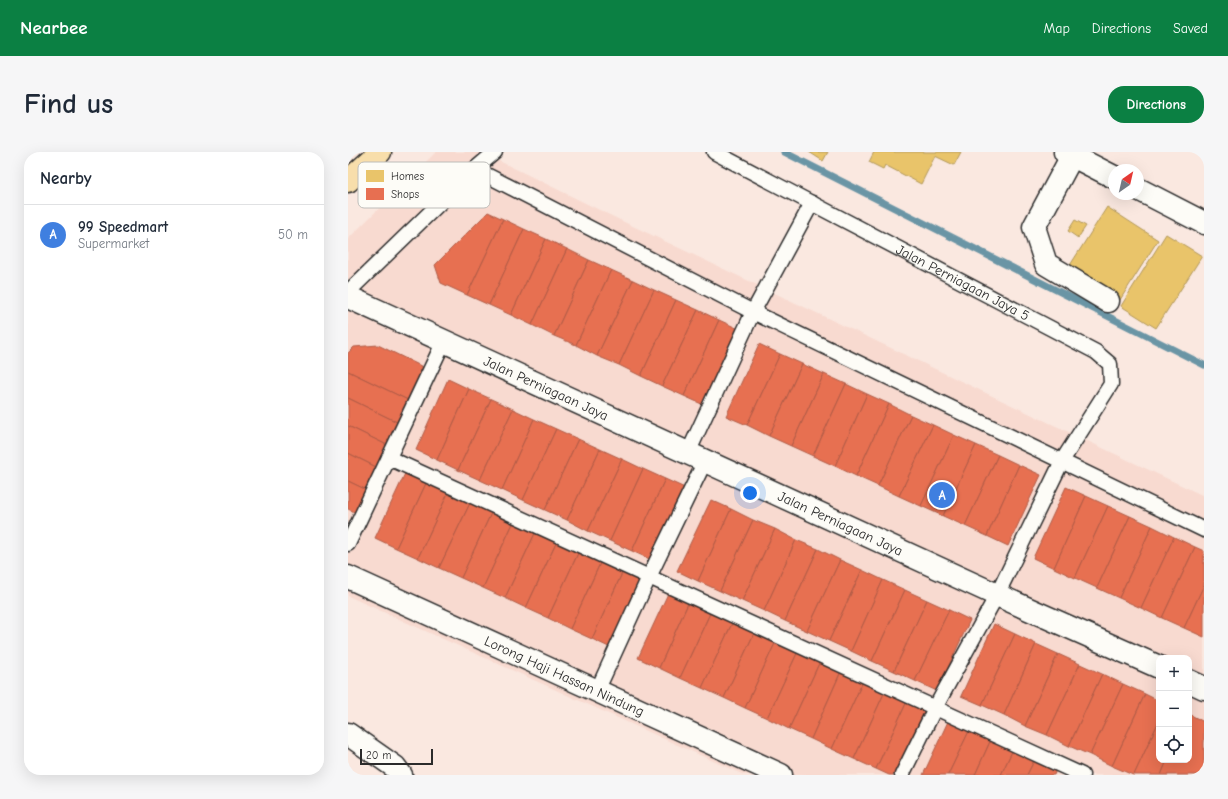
<!DOCTYPE html>
<meta charset="utf-8">
<style>
:root{--surface:#fff;--page:#f6f6f7;--text:#1f2937;--muted:#747a83;--line:#e0e1e3;--accent:#0b8043}
body{margin:0;font-family:"Comic Neue",sans-serif;background:var(--page);color:var(--text)}
.controls{position:absolute;right:12px;bottom:12px;display:grid;overflow:hidden;border-radius:8px;box-shadow:0 4px 16px #0002}
.controls button{width:36px;height:36px;display:grid;place-items:center;padding:0;border:0;border-bottom:1px solid var(--line);background:var(--surface);color:var(--text);font:20px sans-serif}
.compass{position:absolute;left:760px;top:12px;width:36px;height:36px;border-radius:50%;background:var(--surface);box-shadow:0 4px 16px #0002;rotate:34deg}
.scale{position:absolute;left:12px;bottom:10px;width:73px;box-sizing:border-box;padding-left:4px;border:2px solid #2b2b2b;border-top:0;font-size:11px;line-height:14px;white-space:nowrap;color:#2b2b2b;-webkit-text-stroke:3px #fdfcf7;paint-order:stroke}
.you{position:absolute;left:402px;top:341px;width:14px;height:14px;margin:-10px;border:3px solid #fff;border-radius:50%;background:#1a73e8;box-shadow:0 0 0 6px #1a73e833}
.badge{display:grid;place-items:center;width:26px;height:26px;border-radius:50%;background:var(--accent);color:#fff;font-size:13px;font-weight:700}
.pin{position:absolute;translate:-50% -50%;border:2px solid #fff;box-shadow:0 1px 4px #0006}
.list{margin:0;padding:0;list-style:none}
h2{display:flex;justify-content:space-between;align-items:center;height:52px;margin:0;padding:0 16px;font-size:17px}
h2 small{font-size:13px;font-weight:400;color:var(--muted)}
.list li{display:grid;grid-template-columns:26px 1fr auto;gap:12px;align-items:center;box-sizing:border-box;height:60px;padding:0 16px;border-top:1px solid var(--line)}
.list b{display:block;font-size:15px;white-space:nowrap}
.list p{margin:0;font-size:13px;white-space:nowrap;color:var(--muted)}
.list em{font-size:13px;font-style:normal;color:var(--muted)}
.icon{flex:none;width:22px;height:22px;fill:none;stroke:currentColor;stroke-width:2;stroke-linecap:round;stroke-linejoin:round}
.map{position:relative;flex:none;width:856px;height:623px;overflow:hidden;border-radius:16px}
header{display:flex;align-items:center;gap:24px;box-sizing:border-box;height:56px;padding:0 20px;background:var(--accent);color:#fff}
header strong{font-size:19px}
nav{display:flex;gap:22px;margin-inline-start:auto;font-size:14px}
.intro{display:flex;align-items:center;justify-content:space-between;box-sizing:border-box;height:96px;padding:0 24px}
h1{margin:0;font-size:28px}
.button{padding:10px 18px;border-radius:16px;background:var(--accent);color:#fff;font-size:14px;font-weight:700}
main{display:flex;gap:24px;padding:0 24px}
aside{flex:1;background:var(--surface);border-radius:16px;box-shadow:0 4px 16px #0002}
.map>svg:first-child{display:block}
.built{fill:#f8dad0;fill-rule:evenodd}
.homes{fill:#e9c46a;stroke:#b09657}
.shops{fill:#e76f51;stroke:#af5b46}
.lines{fill:none;stroke-linecap:round;stroke-linejoin:round}
.stream{stroke:#6b95a5;stroke-width:7}
.service-casing{stroke:#2b2b2b;stroke-width:17}
.minor-casing{stroke:#2b2b2b;stroke-width:25}
.primary-casing{stroke:#2b2b2b;stroke-width:25}
.service{stroke:#fdfcf7;stroke-width:14}
.minor{stroke:#fdfcf7;stroke-width:22}
.primary{stroke:#f8deab;stroke-width:22}
.labels{text-anchor:middle;stroke-width:4;stroke-linejoin:round;paint-order:stroke}
.street-label{font-size:14px;fill:#2b2b2b;stroke:#fdfcf7}
.key{fill:#fdfcf7;stroke:#bebdba;stroke-width:1}
.key-label{font-size:11px;fill:#2b2b2b}
</style>
<header>
<strong>Nearbee</strong>
<nav><a>Map</a><a>Directions</a><a>Saved</a></nav>
</header>
<div class="intro"><h1>Find us</h1><a class="button">Directions</a></div>
<main>
<aside>
<h2>Nearby<small></small></h2>
<ul class="list">
<li><span class="badge" style="background:#3f7fe0">A</span><div><b>99 Speedmart</b><p>Supermarket</p></div><em>50 m</em></li>
</ul>
</aside>
<div class="map">
<svg width="856" height="623" viewBox="0 0 856 623">
<rect width="100%" height="100%" fill="#fae8e0"/>
<filter id="ink" filterUnits="userSpaceOnUse"><feTurbulence type="fractalNoise" baseFrequency=".025" numOctaves="2"/><feDisplacementMap in="SourceGraphic" scale="8" xChannelSelector="R" yChannelSelector="G"/><feConvolveMatrix kernelMatrix="1 2 1 2 8 2 1 2 1" color-interpolation-filters="sRGB"/></filter>
<g filter="url(#ink)">
<path class="built" d="M 88,0 L 133,0 L 272,68 L 856,344 L 856,623 L 396,623 L 0,444 L 0,87 ZM 811,506 L 841,506 L 841,608 L 811,608 Z"/>
<g class="homes">
<path d="M 461,0 L 480,0 L 475,9 Z"/>
<path d="M 526,0 L 613,0 L 606,13 L 587,4 L 573,32 L 537,13 L 535,17 L 521,10 Z"/>
<path d="M 759,55 L 810,88 L 770,151 L 719,118 Z"/>
<path d="M 727,68 L 738,74 L 730,86 L 720,79 Z"/>
<path d="M 818,82 L 854,104 L 808,176 L 773,154 Z"/>
</g>
<g class="shops">
<path d="M 140,60 L 155,67 L 119,143 L 93,131 L 87,113 Z"/>
<path d="M 155,67 L 176,77 L 141,153 L 119,143 Z"/>
<path d="M 176,77 L 198,87 L 163,163 L 141,153 Z"/>
<path d="M 198,87 L 219,97 L 184,173 L 163,163 Z"/>
<path d="M 219,97 L 241,108 L 206,184 L 184,173 Z"/>
<path d="M 241,108 L 263,118 L 228,193 L 206,184 Z"/>
<path d="M 263,118 L 285,128 L 249,204 L 228,193 Z"/>
<path d="M 285,128 L 306,138 L 271,213 L 249,204 Z"/>
<path d="M 306,138 L 328,148 L 293,224 L 271,213 Z"/>
<path d="M 328,148 L 350,158 L 314,234 L 293,224 Z"/>
<path d="M 350,158 L 371,168 L 336,244 L 314,234 Z"/>
<path d="M 371,168 L 393,178 L 358,254 L 336,244 Z"/>
<path d="M 411,192 L 432,202 L 399,273 L 378,264 Z"/>
<path d="M 30,193 L 81,218 L 66,251 L 0,219 L 0,201 L 6,195 Z"/>
<path d="M 432,202 L 454,212 L 421,284 L 399,273 Z"/>
<path d="M 454,212 L 476,222 L 443,294 L 421,284 Z"/>
<path d="M 0,219 L 66,251 L 55,273 L 0,246 Z"/>
<path d="M 476,222 L 498,232 L 465,304 L 443,294 Z"/>
<path d="M 100,227 L 121,237 L 89,308 L 68,298 Z"/>
<path d="M 498,232 L 519,242 L 487,314 L 465,304 Z"/>
<path d="M 121,237 L 143,247 L 110,318 L 89,308 Z"/>
<path d="M 519,242 L 541,252 L 508,324 L 487,314 Z"/>
<path d="M 0,246 L 55,273 L 45,296 L 0,274 Z"/>
<path d="M 143,247 L 165,257 L 132,328 L 110,318 Z"/>
<path d="M 541,252 L 563,263 L 530,334 L 508,324 Z"/>
<path d="M 165,257 L 186,267 L 154,338 L 132,328 Z"/>
<path d="M 563,263 L 585,273 L 551,344 L 530,334 Z"/>
<path d="M 186,267 L 208,277 L 175,348 L 154,338 Z"/>
<path d="M 585,273 L 606,283 L 573,354 L 551,344 Z"/>
<path d="M 0,274 L 45,296 L 34,318 L 0,301 Z"/>
<path d="M 208,277 L 230,287 L 197,358 L 175,348 Z"/>
<path d="M 606,283 L 628,293 L 595,364 L 573,354 Z"/>
<path d="M 230,287 L 252,297 L 219,368 L 197,358 Z"/>
<path d="M 628,293 L 650,303 L 617,374 L 595,364 Z"/>
<path d="M 252,297 L 274,307 L 240,379 L 219,368 Z"/>
<path d="M 0,301 L 34,318 L 23,340 L 0,329 Z"/>
<path d="M 650,303 L 671,313 L 639,384 L 617,374 Z"/>
<path d="M 274,307 L 295,317 L 262,389 L 240,379 Z"/>
<path d="M 671,313 L 693,323 L 660,394 L 639,384 Z"/>
<path d="M 60,315 L 81,325 L 48,396 L 27,386 Z"/>
<path d="M 295,317 L 317,327 L 284,399 L 262,389 Z"/>
<path d="M 81,325 L 103,335 L 70,406 L 48,396 Z"/>
<path d="M 317,327 L 339,337 L 306,409 L 284,399 Z"/>
<path d="M 0,329 L 23,340 L 13,363 L 0,357 Z"/>
<path d="M 103,335 L 125,345 L 91,416 L 70,406 Z"/>
<path d="M 718,335 L 738,344 L 706,416 L 685,406 Z"/>
<path d="M 738,344 L 760,354 L 727,426 L 706,416 Z"/>
<path d="M 125,345 L 146,355 L 113,426 L 91,416 Z"/>
<path d="M 363,348 L 383,357 L 350,429 L 329,419 Z"/>
<path d="M 760,354 L 782,364 L 749,436 L 727,426 Z"/>
<path d="M 146,355 L 168,365 L 135,436 L 113,426 Z"/>
<path d="M 383,357 L 405,368 L 372,439 L 350,429 Z"/>
<path d="M 782,364 L 804,374 L 771,446 L 749,436 Z"/>
<path d="M 168,365 L 190,375 L 157,446 L 135,436 Z"/>
<path d="M 405,368 L 427,377 L 394,449 L 372,439 Z"/>
<path d="M 804,374 L 826,385 L 793,456 L 771,446 Z"/>
<path d="M 190,375 L 211,385 L 178,456 L 157,446 Z"/>
<path d="M 427,377 L 448,388 L 416,459 L 394,449 Z"/>
<path d="M 211,385 L 233,395 L 200,466 L 178,456 Z"/>
<path d="M 826,385 L 847,395 L 814,466 L 793,456 Z"/>
<path d="M 448,388 L 470,397 L 437,469 L 416,459 Z"/>
<path d="M 233,395 L 255,405 L 222,477 L 200,466 Z"/>
<path d="M 847,395 L 856,399 L 856,433 L 836,476 L 814,466 Z"/>
<path d="M 470,397 L 492,408 L 459,479 L 437,469 Z"/>
<path d="M 255,405 L 277,415 L 244,487 L 222,477 Z"/>
<path d="M 492,408 L 514,418 L 481,489 L 459,479 Z"/>
<path d="M 277,415 L 298,425 L 265,497 L 244,487 Z"/>
<path d="M 514,418 L 535,428 L 503,499 L 481,489 Z"/>
<path d="M 535,428 L 557,438 L 524,509 L 503,499 Z"/>
<path d="M 856,433 L 856,485 L 836,476 Z"/>
<path d="M 323,435 L 343,445 L 311,516 L 290,506 Z"/>
<path d="M 557,438 L 579,448 L 546,519 L 524,509 Z"/>
<path d="M 343,445 L 365,455 L 332,526 L 311,516 Z"/>
<path d="M 579,448 L 601,458 L 567,529 L 546,519 Z"/>
<path d="M 365,455 L 387,465 L 354,536 L 332,526 Z"/>
<path d="M 601,458 L 622,468 L 589,539 L 567,529 Z"/>
<path d="M 387,465 L 409,475 L 376,546 L 354,536 Z"/>
<path d="M 646,472 L 667,482 L 634,553 L 613,544 Z"/>
<path d="M 409,475 L 430,485 L 397,556 L 376,546 Z"/>
<path d="M 667,482 L 688,492 L 656,563 L 634,553 Z"/>
<path d="M 430,485 L 452,495 L 419,566 L 397,556 Z"/>
<path d="M 688,492 L 710,502 L 677,574 L 656,563 Z"/>
<path d="M 452,495 L 474,505 L 441,577 L 419,566 Z"/>
<path d="M 710,502 L 732,512 L 699,583 L 677,574 Z"/>
<path d="M 474,505 L 495,515 L 463,587 L 441,577 Z"/>
<path d="M 732,512 L 754,522 L 721,594 L 699,583 Z"/>
<path d="M 495,515 L 517,525 L 484,597 L 463,587 Z"/>
<path d="M 754,522 L 775,532 L 742,603 L 721,594 Z"/>
<path d="M 517,525 L 539,535 L 506,607 L 484,597 Z"/>
<path d="M 775,532 L 797,542 L 764,614 L 742,603 Z"/>
<path d="M 539,535 L 561,545 L 528,617 L 506,607 Z"/>
<path d="M 797,542 L 811,549 L 811,569 L 786,623 L 785,623 L 764,614 Z"/>
<path d="M 561,545 L 582,556 L 551,623 L 541,623 L 528,617 Z"/>
<path d="M 841,562 L 856,570 L 856,623 L 813,623 L 819,608 L 841,608 Z"/>
<path d="M 603,563 L 624,573 L 600,623 L 575,623 Z"/>
<path d="M 811,569 L 811,608 L 819,608 L 813,623 L 786,623 Z"/>
<path d="M 624,573 L 645,583 L 627,623 L 600,623 Z"/>
<path d="M 645,583 L 667,593 L 653,623 L 627,623 Z"/>
<path d="M 667,593 L 689,603 L 679,623 L 653,623 Z"/>
<path d="M 689,603 L 710,613 L 706,623 L 679,623 Z"/>
</g>
<g class="lines">
<path class="stream" d="M 436,0 L 856,213"/>
<defs>
<g id="service">
<path id="s1" d="M 366,0 L 748,200 L 762,212 L 763,232 L 714,309 L 649,443 L 587,556 L 554,623"/>
<path d="M 127,17 L 405,160 L 856,378"/>
<path d="M 0,140 L 127,17 L 147,0"/>
<path d="M 340,301 L 405,160 L 464,51"/>
<path d="M 41,306 L 734,623"/>
<path d="M 0,392 L 96,189"/>
<path d="M 249,539 L 301,425 L 357,309"/>
</g>
<g id="minor">
<path d="M 717,0 L 766,25"/>
<path d="M 724,4 L 686,75 L 698,112 L 760,149"/>
<path d="M 790,37 L 856,71"/>
<path id="s2" d="M 0,145 L 649,443 L 811,515"/>
<path id="s3" d="M 0,425 L 433,623"/>
<path d="M 841,529 L 856,536"/>
<path d="M 0,582 L 47,615 L 53,623"/>
</g>
<path id="primary" d="M 0,29 L 32,0"/>
</defs>
<use href="#service" class="service-casing"/>
<use href="#minor" class="minor-casing"/>
<use href="#primary" class="primary-casing"/>
<use href="#service" class="service"/>
<use href="#minor" class="minor"/>
<use href="#primary" class="primary"/>
</g>
</g>
<g class="labels">
<g class="street-label">
<text dy="5" stroke="none"><textPath href="#s1" startOffset="281">Jalan Perniagaan Jaya 5</textPath></text>
<text dy="5" stroke="none"><textPath href="#s2" startOffset="218">Jalan Perniagaan Jaya</textPath></text>
<text dy="5" stroke="none"><textPath href="#s2" startOffset="542">Jalan Perniagaan Jaya</textPath></text>
<text dy="5" stroke="none"><textPath href="#s3" startOffset="238">Lorong Haji Hassan Nindung</textPath></text>
</g>
</g>
<rect x="10" y="10" width="132" height="46" rx="6" class="key"/>
<rect x="18" y="18" width="18" height="12" fill="#e9c46a"/>
<rect x="18" y="36" width="18" height="12" fill="#e76f51"/>
<g class="key-label">
<text x="43" y="28">Homes</text>
<text x="43" y="46">Shops</text>
</g>
</svg>
<div class="controls">
<button>+</button>
<button>−</button>
<button><svg class="icon" aria-label="locate" viewBox="0 0 24 24"><circle cx="12" cy="12" r="6"/><path d="M12 2v4M12 18v4M2 12h4M18 12h4"/></svg></button>
</div>
<svg class="compass" viewBox="-18 -18 36 36"><path d="M0-13l5 13h-10z" fill="#e53935"/><path d="M0 13l5-13h-10z" fill="#747a83"/></svg>
<div class="scale">20 m</div>
<div class="you"></div>
<div class="pin badge" style="left:594px;top:343px;background:#3f7fe0">A</div>
</div>
</main>
